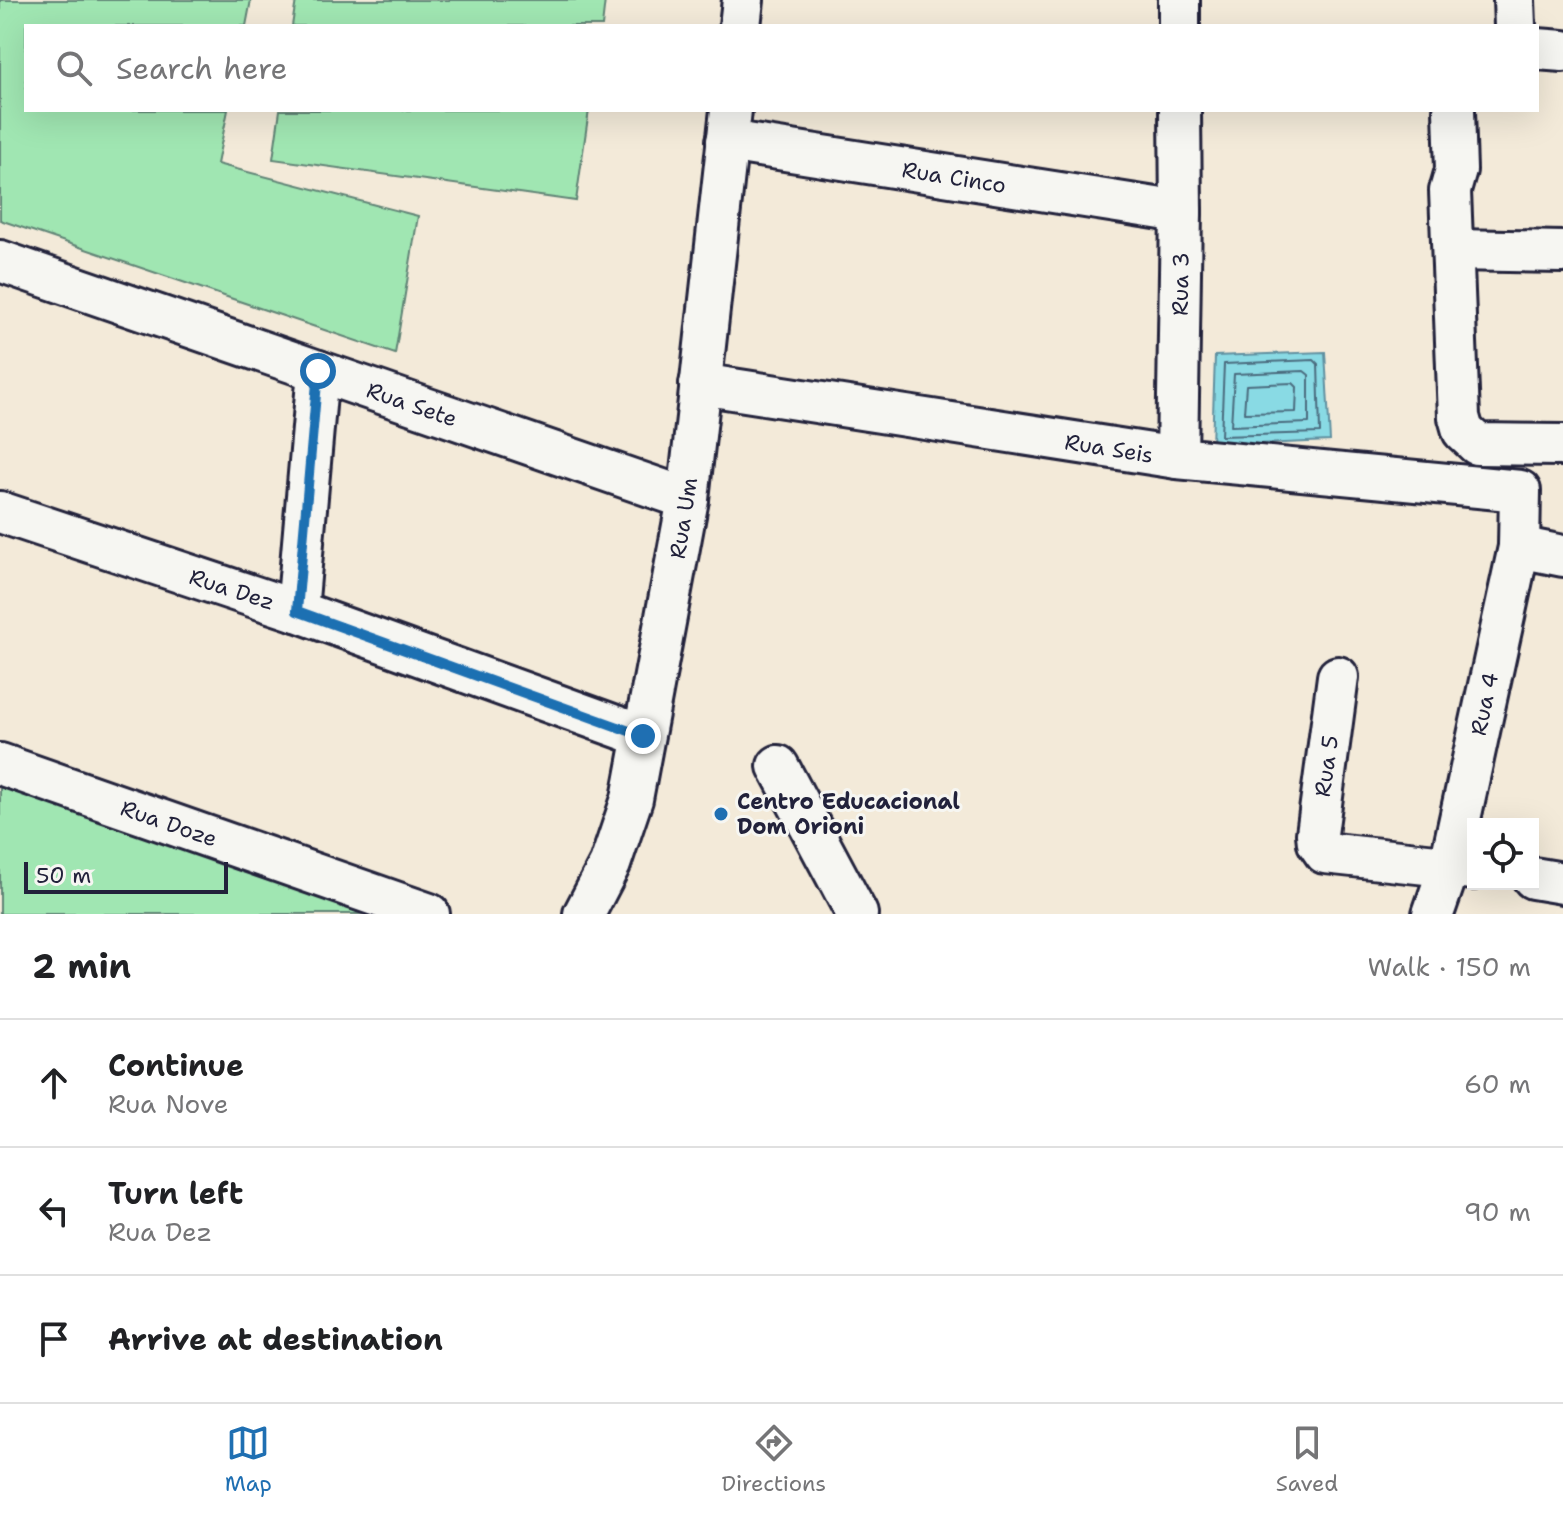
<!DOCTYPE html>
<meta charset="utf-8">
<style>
:root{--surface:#fff;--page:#f6f6f6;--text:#202124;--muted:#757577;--line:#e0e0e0;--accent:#1f6fb2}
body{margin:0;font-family:"Shantell Sans",sans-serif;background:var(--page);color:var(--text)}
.controls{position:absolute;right:24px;bottom:24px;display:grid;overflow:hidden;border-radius:0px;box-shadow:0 8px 32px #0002}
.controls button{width:72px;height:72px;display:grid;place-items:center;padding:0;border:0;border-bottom:2px solid var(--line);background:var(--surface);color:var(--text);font:40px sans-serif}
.scale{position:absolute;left:24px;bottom:20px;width:204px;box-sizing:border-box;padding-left:8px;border:4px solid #22223b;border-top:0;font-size:22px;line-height:28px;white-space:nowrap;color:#22223b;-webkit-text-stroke:6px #f6f6f2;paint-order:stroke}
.stop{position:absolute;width:24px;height:24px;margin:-18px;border:6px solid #1f6fb2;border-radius:50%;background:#fff}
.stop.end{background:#1f6fb2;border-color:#fff;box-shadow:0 2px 8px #0008}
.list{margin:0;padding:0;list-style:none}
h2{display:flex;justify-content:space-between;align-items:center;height:104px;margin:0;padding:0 32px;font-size:34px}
h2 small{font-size:26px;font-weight:400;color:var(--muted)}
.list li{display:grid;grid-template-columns:52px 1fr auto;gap:24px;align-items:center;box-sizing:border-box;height:128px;padding:0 32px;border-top:2px solid var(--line)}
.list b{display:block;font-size:30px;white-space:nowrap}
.list p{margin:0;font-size:26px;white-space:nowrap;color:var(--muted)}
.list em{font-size:26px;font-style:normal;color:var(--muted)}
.icon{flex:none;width:44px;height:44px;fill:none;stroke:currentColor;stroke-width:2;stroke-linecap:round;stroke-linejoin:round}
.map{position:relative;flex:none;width:1563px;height:914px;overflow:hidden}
.search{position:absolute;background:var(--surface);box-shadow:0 8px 32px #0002;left:24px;right:24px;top:24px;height:88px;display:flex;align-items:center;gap:20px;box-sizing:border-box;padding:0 28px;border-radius:0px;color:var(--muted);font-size:30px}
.sheet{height:488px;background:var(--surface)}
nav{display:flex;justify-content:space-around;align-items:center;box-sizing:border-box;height:112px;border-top:2px solid var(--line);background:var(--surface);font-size:22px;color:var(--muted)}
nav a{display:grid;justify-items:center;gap:4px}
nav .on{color:var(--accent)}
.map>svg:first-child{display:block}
.green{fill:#a0e6b2;stroke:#618476;stroke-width:2}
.water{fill:#89dae4;stroke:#6090a0;stroke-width:2}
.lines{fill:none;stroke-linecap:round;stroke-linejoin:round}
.shore{stroke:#4b6c7f;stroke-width:2}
.minor-casing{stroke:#22223b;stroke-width:46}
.minor{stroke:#f6f6f2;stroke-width:40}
.route{stroke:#1f6fb2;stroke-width:10}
.poi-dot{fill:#1f6fb2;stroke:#f6f6f2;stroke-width:3}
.labels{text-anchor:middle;stroke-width:6;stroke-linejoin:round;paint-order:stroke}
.street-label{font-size:22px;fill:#22223b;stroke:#f6f6f2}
.poi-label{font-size:22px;font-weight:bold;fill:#22223b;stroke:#f6f6f2;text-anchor:start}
</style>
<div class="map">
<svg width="1563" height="914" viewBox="0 0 1563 914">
<rect width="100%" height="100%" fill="#f3ead9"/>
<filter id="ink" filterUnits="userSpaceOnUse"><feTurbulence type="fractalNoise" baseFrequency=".0125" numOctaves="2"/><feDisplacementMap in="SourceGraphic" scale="16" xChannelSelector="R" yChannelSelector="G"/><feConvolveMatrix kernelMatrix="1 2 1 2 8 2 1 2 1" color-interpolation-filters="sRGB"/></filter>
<g filter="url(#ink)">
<g class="green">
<path d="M 0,0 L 251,0 L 246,26 L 26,26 L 26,110 L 228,110 L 217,164 L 418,216 L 395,354 L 0,220 Z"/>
<path d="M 296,0 L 605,0 L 602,26 L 292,26 Z"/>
<path d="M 280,110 L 589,110 L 576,201 L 273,159 Z"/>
<path d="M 0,785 L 387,914 L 0,914 Z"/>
</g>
<path class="water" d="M 1325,352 L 1330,441 L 1212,446 L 1215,356 Z"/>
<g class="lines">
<g class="shore">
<path d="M 1314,360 L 1318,364 L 1320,433 L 1221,436 L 1224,364 Z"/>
<path d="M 1304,371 L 1309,375 L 1309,423 L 1231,426 L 1234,374 Z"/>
<path d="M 1293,383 L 1297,387 L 1296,412 L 1244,413 L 1246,385 Z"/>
</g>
<defs>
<g id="minor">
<path d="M 1179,0 L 1179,26"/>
<path d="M 1514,0 L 1515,26"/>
<path d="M 740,26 L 743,0"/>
<path d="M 1537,49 L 1563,51"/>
<path d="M 1454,110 L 1456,170 L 1450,191 L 1459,417 L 1463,431 L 1477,444 L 1563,445"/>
<path d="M 727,141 L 1181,212"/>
<path d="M 1453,250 L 1563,252"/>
<path d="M 0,261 L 688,499"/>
<path d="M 700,384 L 1177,458 L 1520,491 L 1519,547 L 1450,865 L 1433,914"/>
<path d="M 1177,458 L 1181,212 L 1180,110"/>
<path d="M 0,512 L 297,611 L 643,736"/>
<path d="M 1519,547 L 1563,556"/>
<path d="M 297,611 L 318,371"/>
<path d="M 1338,677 L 1317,834 L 1318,843 L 1325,853 L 1473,869"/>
<path d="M 0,764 L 429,914"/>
<path d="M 778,766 L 857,914"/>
<path d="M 1533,878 L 1563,883"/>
<path d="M 584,914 L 610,864 L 632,799 L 688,499 L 731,110"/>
</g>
</defs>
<use href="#minor" class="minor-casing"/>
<use href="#minor" class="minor"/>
</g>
</g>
<g class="lines" filter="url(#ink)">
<path class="route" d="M 318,371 L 297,611 L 643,736"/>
</g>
<circle class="poi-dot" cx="721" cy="814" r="8"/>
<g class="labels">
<g class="street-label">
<text transform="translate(954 177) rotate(9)" y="8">Rua Cinco</text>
<text transform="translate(1180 284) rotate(-89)" y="8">Rua 3</text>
<text transform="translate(412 404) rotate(19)" y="8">Rua Sete</text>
<text transform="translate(1109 448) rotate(9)" y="8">Rua Seis</text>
<text transform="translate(683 518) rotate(-81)" y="8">Rua Um</text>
<text transform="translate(232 589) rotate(18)" y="8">Rua Dez</text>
<text transform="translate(1484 704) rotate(-78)" y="8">Rua 4</text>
<text transform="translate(1326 766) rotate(-82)" y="8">Rua 5</text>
<text transform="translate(169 823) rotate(19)" y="8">Rua Doze</text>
</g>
<g class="poi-label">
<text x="737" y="809">Centro Educacional<tspan x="737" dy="25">Dom Orioni</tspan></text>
</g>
</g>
</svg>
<div class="controls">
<button><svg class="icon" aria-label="locate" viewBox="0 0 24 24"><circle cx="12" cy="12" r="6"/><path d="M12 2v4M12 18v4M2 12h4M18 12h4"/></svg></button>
</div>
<div class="scale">50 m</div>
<div class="stop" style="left:318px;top:371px"></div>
<div class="stop end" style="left:643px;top:736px"></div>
<div class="search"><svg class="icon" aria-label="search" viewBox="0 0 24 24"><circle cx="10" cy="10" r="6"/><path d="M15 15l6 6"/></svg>Search here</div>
</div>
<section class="sheet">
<h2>2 min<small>Walk · 150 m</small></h2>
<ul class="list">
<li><svg class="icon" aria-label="ahead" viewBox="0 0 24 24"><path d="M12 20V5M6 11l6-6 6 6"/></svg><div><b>Continue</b><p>Rua Nove</p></div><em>60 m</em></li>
<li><svg class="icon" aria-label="left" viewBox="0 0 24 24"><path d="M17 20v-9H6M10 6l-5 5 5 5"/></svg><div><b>Turn left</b><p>Rua Dez</p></div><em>90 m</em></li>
<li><svg class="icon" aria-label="arrive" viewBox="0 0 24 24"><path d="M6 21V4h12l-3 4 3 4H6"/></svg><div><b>Arrive at destination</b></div></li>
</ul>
</section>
<nav>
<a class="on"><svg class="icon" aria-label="map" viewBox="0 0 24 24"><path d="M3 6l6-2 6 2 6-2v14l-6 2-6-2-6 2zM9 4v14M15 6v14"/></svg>Map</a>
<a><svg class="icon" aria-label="directions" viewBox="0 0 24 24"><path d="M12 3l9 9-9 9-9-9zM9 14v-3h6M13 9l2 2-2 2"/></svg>Directions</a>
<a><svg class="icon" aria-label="saved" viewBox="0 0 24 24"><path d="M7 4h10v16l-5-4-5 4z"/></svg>Saved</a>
</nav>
